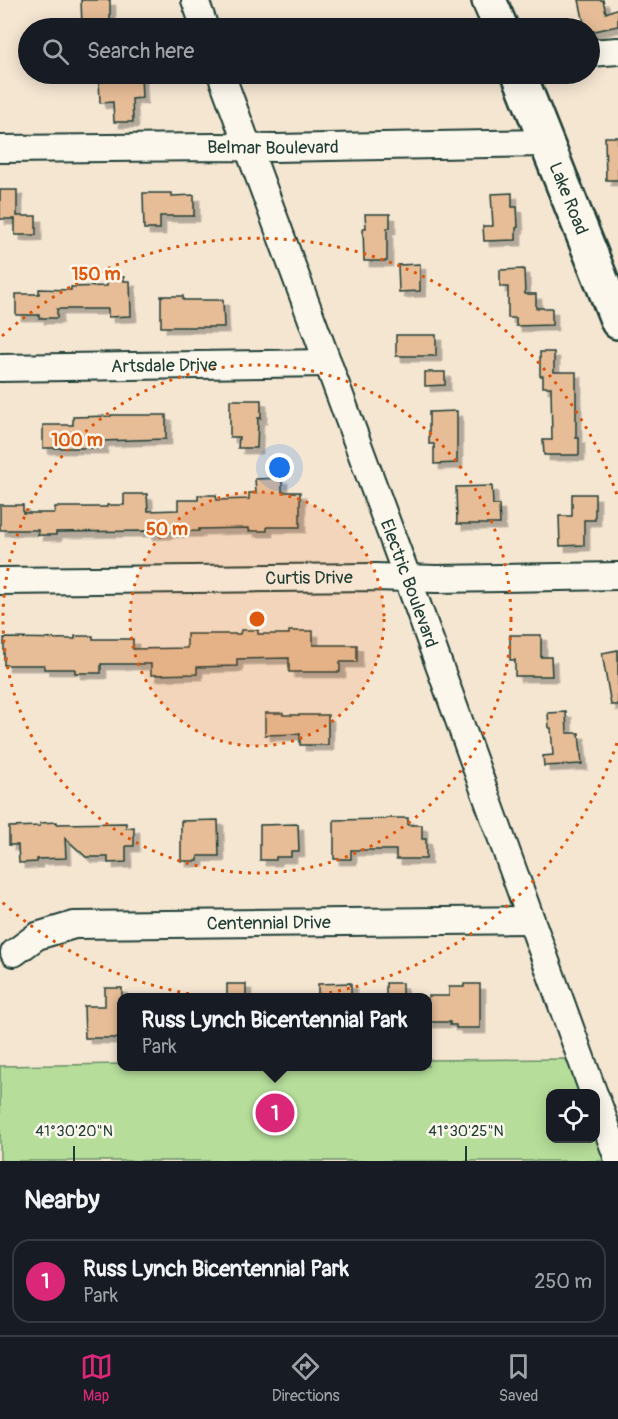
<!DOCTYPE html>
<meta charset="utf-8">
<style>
:root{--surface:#171b24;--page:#242831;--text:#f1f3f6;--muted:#9ea1a6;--line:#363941;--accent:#db2777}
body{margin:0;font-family:Pangolin,sans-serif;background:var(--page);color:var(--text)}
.controls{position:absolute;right:18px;bottom:18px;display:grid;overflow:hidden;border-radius:12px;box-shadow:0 3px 15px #0003}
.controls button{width:54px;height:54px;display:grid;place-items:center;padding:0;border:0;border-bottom:2px solid var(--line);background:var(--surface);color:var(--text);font:30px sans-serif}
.you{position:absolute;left:280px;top:468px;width:21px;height:21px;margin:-15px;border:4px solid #fff;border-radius:50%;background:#1a73e8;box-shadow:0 0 0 9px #1a73e833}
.badge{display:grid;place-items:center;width:39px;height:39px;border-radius:50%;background:var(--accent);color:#fff;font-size:20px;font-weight:700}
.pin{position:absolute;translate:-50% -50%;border:3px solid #fff;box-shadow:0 2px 6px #0006}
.popup{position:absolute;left:117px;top:993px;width:315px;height:78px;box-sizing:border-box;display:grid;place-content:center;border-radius:12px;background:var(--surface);filter:drop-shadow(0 2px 4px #0005);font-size:20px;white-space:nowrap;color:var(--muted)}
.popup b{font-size:22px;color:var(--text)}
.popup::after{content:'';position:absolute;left:50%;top:100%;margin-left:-12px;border:12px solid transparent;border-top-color:var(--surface)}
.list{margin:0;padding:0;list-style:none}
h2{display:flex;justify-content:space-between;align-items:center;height:78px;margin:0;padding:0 24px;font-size:26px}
h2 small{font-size:20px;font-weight:400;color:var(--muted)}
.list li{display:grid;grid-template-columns:39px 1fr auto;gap:18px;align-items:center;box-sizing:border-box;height:84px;margin:0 12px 12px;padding:0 12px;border:2px solid var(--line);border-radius:18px}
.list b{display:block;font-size:22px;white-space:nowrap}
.list p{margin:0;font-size:20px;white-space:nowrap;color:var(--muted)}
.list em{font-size:20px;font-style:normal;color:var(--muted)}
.icon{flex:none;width:33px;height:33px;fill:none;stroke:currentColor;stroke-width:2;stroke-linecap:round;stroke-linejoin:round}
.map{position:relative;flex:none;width:618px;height:1161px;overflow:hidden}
.search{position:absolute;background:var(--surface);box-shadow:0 3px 15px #0003;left:18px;right:18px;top:18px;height:66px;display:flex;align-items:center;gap:15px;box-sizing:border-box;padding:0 21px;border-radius:33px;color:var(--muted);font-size:22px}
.sheet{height:174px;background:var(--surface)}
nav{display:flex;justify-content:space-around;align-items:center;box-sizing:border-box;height:84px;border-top:2px solid var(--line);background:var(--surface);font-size:16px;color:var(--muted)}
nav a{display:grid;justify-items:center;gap:3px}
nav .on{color:var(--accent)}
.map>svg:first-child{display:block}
.green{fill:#b6de9a;stroke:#6a8e67;stroke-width:1.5}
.building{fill:#e6bd97;stroke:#1f3d34;stroke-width:1.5;filter:url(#shadow)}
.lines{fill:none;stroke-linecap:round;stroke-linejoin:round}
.minor-casing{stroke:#1f3d34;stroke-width:30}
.major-casing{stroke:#1f3d34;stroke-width:38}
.minor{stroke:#fbf7ec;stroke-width:26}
.major{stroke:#fbf7ec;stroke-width:33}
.ticks{fill:none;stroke:#1f3d34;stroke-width:2}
.ring{fill:none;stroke:#de580e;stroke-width:3;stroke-dasharray:3 6}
.labels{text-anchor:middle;stroke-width:5;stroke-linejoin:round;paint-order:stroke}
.street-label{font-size:18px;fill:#1f3d34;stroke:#fbf7ec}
.ticks-label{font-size:15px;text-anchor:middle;fill:#1f3d34;stroke:#fbf7ec;stroke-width:5;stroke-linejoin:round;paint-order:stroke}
.centre{fill:#de580e;stroke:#fbf7ec;stroke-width:3}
.ring-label{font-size:18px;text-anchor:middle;font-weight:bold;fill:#de580e;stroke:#fbf7ec;stroke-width:5;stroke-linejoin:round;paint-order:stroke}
</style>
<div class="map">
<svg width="618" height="1161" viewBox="0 0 618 1161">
<defs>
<filter id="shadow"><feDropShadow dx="5.5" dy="5.5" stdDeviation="0" flood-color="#0004"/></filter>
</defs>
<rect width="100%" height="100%" fill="#f5e6d2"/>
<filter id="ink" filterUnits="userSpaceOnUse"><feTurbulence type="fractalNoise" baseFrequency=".0167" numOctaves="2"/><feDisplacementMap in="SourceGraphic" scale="12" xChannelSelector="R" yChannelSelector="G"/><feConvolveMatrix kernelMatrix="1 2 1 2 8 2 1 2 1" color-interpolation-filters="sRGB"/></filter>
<g filter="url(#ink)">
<path class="green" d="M 568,1059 L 581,1093 L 550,1094 L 550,1138 L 596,1138 L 596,1133 L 606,1161 L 0,1161 L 0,1066 L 122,1064 L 122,1066 L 428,1066 L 428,1060 Z"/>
<g class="building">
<path d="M 81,0 L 110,0 L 110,28 L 82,28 Z"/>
<path d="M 579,0 L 603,0 L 606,13 L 618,8 L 618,26 L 590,32 L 590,28 L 585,28 Z"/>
<path d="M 113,74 L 141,74 L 142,98 L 132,99 L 133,122 L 114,122 L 113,102 L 100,103 L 99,78 L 113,78 Z"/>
<path d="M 605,137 L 618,137 L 618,180 L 606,180 Z"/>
<path d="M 0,190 L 17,190 L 17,216 L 36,216 L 36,235 L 15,235 L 15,219 L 0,219 Z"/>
<path d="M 143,193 L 172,193 L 172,196 L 194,195 L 194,216 L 160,216 L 160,229 L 144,229 Z"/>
<path d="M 512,193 L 512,207 L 517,207 L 518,227 L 516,228 L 516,240 L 484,241 L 483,226 L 493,226 L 491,194 Z"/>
<path d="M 365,214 L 390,214 L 390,228 L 387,228 L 387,261 L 364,261 L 363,228 L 366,228 Z"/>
<path d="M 420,264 L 420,291 L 399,292 L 398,265 Z"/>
<path d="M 524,269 L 525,294 L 536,294 L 536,308 L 552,308 L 552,325 L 516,326 L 516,318 L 508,318 L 508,287 L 500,287 L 500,270 Z"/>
<path d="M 107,277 L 124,277 L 124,281 L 130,281 L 131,316 L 108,317 L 108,309 L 57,309 L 57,318 L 39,318 L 39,315 L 16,315 L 16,294 L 39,294 L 39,289 L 71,290 L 71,287 L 107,286 Z"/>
<path d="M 161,296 L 183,296 L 183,300 L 223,300 L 224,327 L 161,327 Z"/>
<rect x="396" y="335" width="40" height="21"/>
<path d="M 540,352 L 554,352 L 554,372 L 576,372 L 576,438 L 579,438 L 579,455 L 544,455 L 543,440 L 552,440 L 551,387 L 543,387 L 543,376 L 540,376 Z"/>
<path d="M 425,372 L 445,372 L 445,385 L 425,386 Z"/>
<path d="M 230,400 L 261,400 L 261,418 L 258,418 L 257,448 L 238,448 L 239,437 L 230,437 Z"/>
<path d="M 457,411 L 457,463 L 434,464 L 434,444 L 429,444 L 429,412 Z"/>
<path d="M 111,415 L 166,415 L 166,439 L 102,441 L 102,448 L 43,448 L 43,425 L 73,425 L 73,417 L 111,416 Z"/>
<path d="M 282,478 L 282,492 L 300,492 L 300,527 L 267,527 L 267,531 L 249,531 L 249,528 L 199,529 L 199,531 L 165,532 L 165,533 L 147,534 L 147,531 L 56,532 L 56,535 L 38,535 L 38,530 L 0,530 L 0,505 L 23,505 L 23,513 L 55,513 L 55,507 L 107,507 L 107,505 L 124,505 L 124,494 L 147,494 L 148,511 L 178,510 L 178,500 L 198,500 L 198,495 L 216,495 L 217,500 L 249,499 L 249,493 L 256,493 L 255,479 Z"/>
<path d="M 492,486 L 493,505 L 499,505 L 500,524 L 457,524 L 456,487 Z"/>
<path d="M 572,494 L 595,494 L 595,520 L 584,520 L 584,545 L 560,546 L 559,516 L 572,516 Z"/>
<path d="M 241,630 L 258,630 L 258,634 L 289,634 L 289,631 L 313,631 L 313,645 L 357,645 L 357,662 L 340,662 L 340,672 L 289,672 L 289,658 L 237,659 L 237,666 L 197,667 L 197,674 L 151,675 L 151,664 L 101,664 L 101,673 L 75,673 L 75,669 L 44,669 L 44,665 L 4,665 L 4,638 L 75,639 L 75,636 L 93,636 L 93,639 L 133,639 L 133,649 L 187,648 L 187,634 L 240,634 Z"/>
<path d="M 510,635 L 541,635 L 541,657 L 551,657 L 552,676 L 515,676 L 515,660 L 510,660 Z"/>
<path d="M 618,650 L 618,705 L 611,705 L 602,653 Z"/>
<path d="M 566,712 L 567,733 L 579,733 L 582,764 L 544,766 L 543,756 L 553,755 L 551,728 L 549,728 L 548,713 Z"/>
<path d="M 265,713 L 283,713 L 283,715 L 328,715 L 328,745 L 300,745 L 300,734 L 265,735 Z"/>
<path d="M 386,818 L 408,818 L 408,825 L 422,825 L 422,839 L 426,839 L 426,859 L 396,859 L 396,850 L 351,850 L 351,859 L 334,859 L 334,820 L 386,819 Z"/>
<path d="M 218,820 L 219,856 L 198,856 L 198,861 L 181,861 L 181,821 Z"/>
<path d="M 57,822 L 57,824 L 126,823 L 126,828 L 134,827 L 134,846 L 126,846 L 126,862 L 108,863 L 108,857 L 86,857 L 65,838 L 66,858 L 37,859 L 37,862 L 19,863 L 18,845 L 9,845 L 9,827 L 40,826 L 40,823 Z"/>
<path d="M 298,824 L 299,851 L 291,851 L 291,857 L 276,857 L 276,860 L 260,860 L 260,825 Z"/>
<path d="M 351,983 L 351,998 L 318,998 L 318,984 Z"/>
<rect x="386" y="983" width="16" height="15"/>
<rect x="227" y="984" width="19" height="14"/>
<path d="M 464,984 L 480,984 L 480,1028 L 456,1028 L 456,1025 L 450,1025 L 450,1022 L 428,1022 L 428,996 L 449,996 L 449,987 L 464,987 Z"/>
<path d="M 105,988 L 122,988 L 122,1038 L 85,1038 L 84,1006 L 105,1006 Z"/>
</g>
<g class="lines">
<defs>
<g id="minor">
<path d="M 195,0 L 205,28"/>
<path d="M 590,53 L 618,51"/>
<path id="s1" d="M 221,74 L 413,593 L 594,1094"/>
<path id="s2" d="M 0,149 L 217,147 L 275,148 L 546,143"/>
<path id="s3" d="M 0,368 L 328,363"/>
<path id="s4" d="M 0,581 L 375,577 L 436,579 L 618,576"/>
<path id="s5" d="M 14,953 L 37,936 L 74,925 L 530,920"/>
<path d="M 596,1098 L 618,1159"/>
</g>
<g id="major">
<path d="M 489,0 L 501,28"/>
<path id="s6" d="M 519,74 L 618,322"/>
</g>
</defs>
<use href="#minor" class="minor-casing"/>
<use href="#major" class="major-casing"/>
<use href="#minor" class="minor"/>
<use href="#major" class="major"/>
</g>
</g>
<path class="ticks" d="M 74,1146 L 74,1161M 466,1146 L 466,1161"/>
<circle cx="257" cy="619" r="127" fill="#de580e" fill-opacity=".12"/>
<g class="ring">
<circle cx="257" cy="619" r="127"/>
<circle cx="257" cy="619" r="254"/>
<path d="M617 743A381 381 0 0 1 2 902M2 336A381 381 0 0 1 617 495"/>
</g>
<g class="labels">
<g class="street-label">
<text dy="6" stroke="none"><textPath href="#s2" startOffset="273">Belmar Boulevard</textPath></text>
<text dy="6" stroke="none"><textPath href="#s6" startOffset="134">Lake Road</textPath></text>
<text dy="6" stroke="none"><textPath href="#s3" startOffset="164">Artsdale Drive</textPath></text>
<text dy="6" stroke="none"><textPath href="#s4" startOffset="309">Curtis Drive</textPath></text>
<text dy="6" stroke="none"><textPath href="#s1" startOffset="543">Electric Boulevard</textPath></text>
<text dy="6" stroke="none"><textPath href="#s5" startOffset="262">Centennial Drive</textPath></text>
</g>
</g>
<g class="ticks-label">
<text x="74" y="1136">41°30'20"N</text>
<text x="466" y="1136">41°30'25"N</text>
</g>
<circle cx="257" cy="619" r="9" class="centre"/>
<g class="ring-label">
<text x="96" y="280">150 m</text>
<text x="77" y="446">100 m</text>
<text x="167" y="535">50 m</text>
</g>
</svg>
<div class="controls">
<button><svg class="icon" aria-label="locate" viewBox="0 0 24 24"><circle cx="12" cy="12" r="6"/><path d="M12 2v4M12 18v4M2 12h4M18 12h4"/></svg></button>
</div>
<div class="you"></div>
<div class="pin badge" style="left:275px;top:1113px">1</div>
<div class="popup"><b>Russ Lynch Bicentennial Park</b>Park</div>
<div class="search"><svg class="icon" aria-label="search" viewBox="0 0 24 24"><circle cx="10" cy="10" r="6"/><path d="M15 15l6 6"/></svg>Search here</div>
</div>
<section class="sheet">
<h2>Nearby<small></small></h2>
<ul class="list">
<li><span class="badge">1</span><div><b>Russ Lynch Bicentennial Park</b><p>Park</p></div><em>250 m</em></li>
</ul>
</section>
<nav>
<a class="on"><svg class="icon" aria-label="map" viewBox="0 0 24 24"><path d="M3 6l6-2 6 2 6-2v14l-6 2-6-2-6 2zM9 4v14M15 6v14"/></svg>Map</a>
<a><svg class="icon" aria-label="directions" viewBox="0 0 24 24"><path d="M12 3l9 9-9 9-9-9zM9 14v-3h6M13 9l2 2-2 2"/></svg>Directions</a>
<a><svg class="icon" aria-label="saved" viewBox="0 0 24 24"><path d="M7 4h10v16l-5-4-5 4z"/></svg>Saved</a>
</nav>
